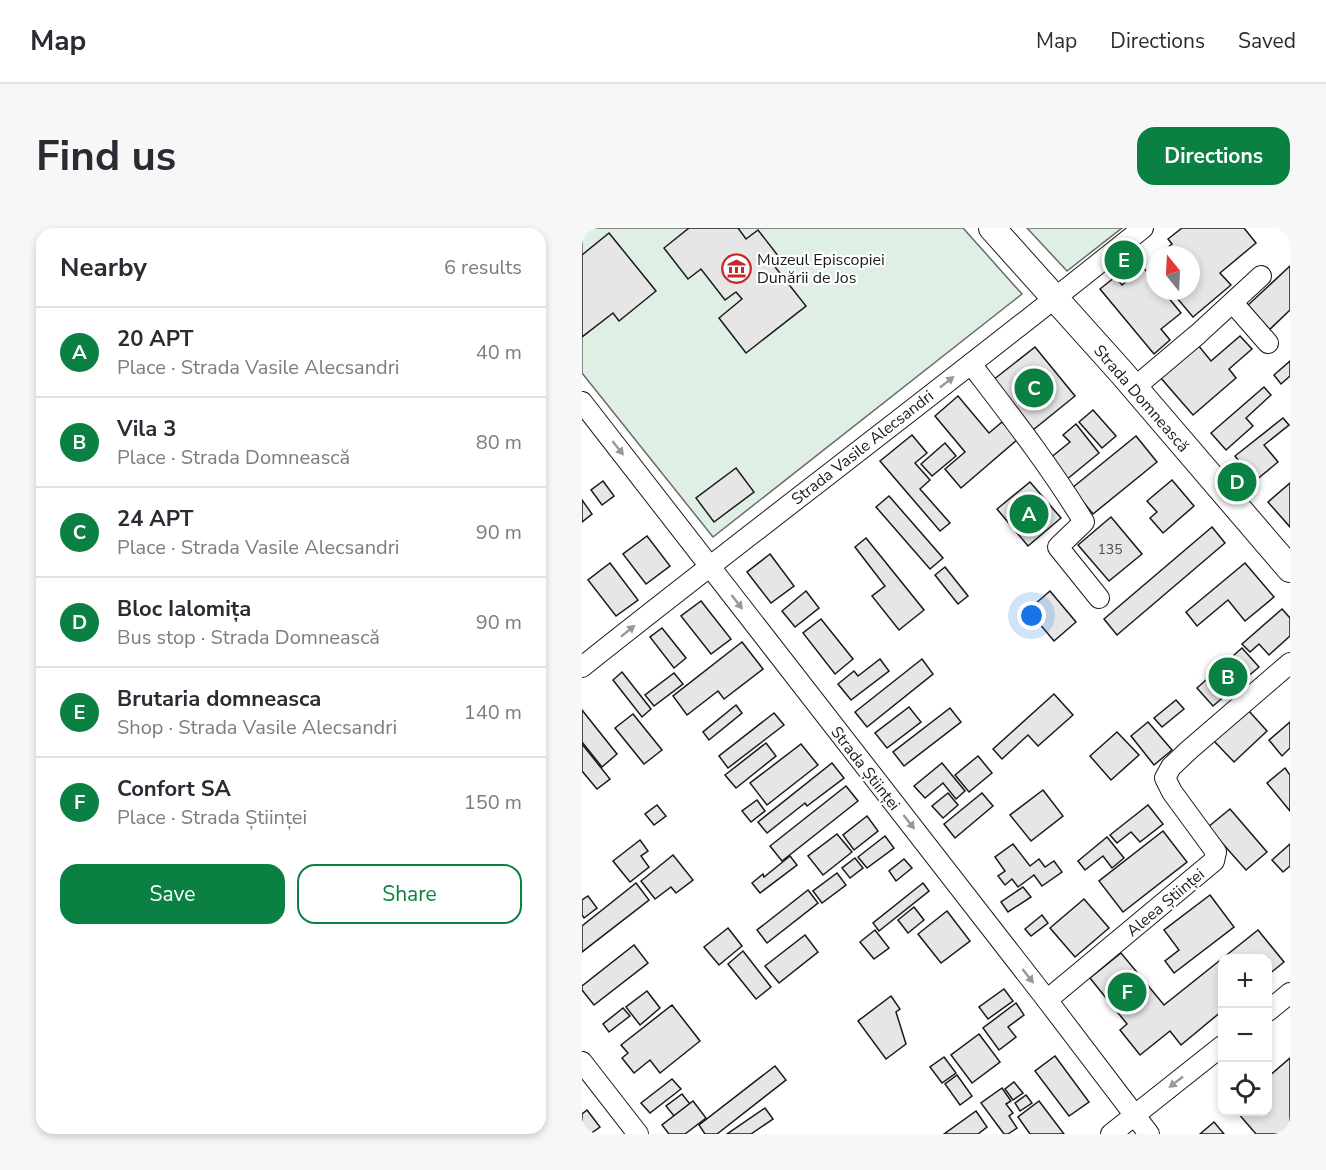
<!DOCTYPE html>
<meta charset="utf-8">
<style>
:root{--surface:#fff;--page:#f7f7f7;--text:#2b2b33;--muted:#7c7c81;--line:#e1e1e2;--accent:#0b8043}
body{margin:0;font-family:"Nunito Sans",sans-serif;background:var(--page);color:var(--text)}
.controls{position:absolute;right:18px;bottom:18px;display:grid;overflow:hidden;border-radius:12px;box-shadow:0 3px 9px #0003}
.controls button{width:54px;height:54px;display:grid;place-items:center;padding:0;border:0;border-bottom:2px solid var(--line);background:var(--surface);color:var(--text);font:30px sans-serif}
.compass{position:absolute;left:564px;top:18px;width:54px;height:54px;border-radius:50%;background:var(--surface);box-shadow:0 3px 9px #0003;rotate:342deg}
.you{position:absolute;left:450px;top:388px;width:21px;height:21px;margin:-15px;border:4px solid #fff;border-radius:50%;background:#1a73e8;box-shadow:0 0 0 9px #1a73e833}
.badge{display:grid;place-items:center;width:39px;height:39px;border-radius:50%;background:var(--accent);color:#fff;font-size:20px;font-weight:700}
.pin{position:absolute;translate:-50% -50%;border:3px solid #fff;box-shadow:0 2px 6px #0006}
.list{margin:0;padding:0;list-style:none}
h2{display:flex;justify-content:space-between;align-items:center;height:78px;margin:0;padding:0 24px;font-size:26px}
h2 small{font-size:20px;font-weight:400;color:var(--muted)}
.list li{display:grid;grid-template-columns:39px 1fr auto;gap:18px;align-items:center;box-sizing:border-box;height:90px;padding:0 24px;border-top:2px solid var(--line)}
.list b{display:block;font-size:22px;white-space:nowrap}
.list p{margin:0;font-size:20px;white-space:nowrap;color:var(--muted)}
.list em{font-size:20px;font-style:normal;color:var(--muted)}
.actions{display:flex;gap:12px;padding:18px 24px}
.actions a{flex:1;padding:14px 0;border:2px solid var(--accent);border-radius:18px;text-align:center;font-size:21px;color:var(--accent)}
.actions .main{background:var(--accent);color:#fff}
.icon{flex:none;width:33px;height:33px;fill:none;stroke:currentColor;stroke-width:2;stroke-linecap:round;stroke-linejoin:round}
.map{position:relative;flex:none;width:708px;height:906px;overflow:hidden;border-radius:18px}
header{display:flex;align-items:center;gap:36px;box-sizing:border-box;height:84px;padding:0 30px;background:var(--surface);border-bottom:2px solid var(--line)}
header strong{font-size:28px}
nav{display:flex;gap:33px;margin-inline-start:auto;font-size:21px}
.intro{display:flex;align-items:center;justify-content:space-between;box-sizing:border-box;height:144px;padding:0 36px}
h1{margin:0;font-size:42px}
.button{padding:15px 27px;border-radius:18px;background:var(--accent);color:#fff;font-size:21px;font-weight:700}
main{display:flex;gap:36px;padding:0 36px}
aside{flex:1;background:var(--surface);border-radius:18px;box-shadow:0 3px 9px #0003}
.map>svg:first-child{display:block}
.green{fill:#e0efe3;stroke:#6a6a6a;stroke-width:1.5}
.building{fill:#e6e6e6;stroke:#1a1a1a;stroke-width:1.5}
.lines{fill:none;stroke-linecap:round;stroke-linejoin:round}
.minor-casing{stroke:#1a1a1a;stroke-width:22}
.major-casing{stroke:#1a1a1a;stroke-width:28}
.minor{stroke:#fff;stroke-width:20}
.major{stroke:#fff;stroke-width:26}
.oneway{fill:#989898}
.labels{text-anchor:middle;stroke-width:4.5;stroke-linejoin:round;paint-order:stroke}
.number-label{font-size:14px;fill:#4d4d4d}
.poi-label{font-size:16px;fill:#1a1a1a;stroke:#fff;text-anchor:start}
.street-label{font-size:16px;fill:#1a1a1a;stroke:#fff}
</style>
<header>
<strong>Map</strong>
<nav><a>Map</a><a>Directions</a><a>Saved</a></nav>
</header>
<div class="intro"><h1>Find us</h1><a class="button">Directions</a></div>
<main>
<aside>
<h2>Nearby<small>6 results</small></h2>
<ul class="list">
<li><span class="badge">A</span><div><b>20 APT</b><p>Place · Strada Vasile Alecsandri</p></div><em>40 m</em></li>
<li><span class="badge">B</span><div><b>Vila 3</b><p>Place · Strada Domnească</p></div><em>80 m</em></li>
<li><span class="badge">C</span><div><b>24 APT</b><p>Place · Strada Vasile Alecsandri</p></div><em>90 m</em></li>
<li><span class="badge">D</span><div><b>Bloc Ialomița</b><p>Bus stop · Strada Domnească</p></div><em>90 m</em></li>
<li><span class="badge">E</span><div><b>Brutaria domneasca</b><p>Shop · Strada Vasile Alecsandri</p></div><em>140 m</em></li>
<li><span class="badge">F</span><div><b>Confort SA</b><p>Place · Strada Științei</p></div><em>150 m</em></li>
</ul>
<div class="actions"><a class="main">Save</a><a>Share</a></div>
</aside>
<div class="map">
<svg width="708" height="906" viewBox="0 0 708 906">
<rect width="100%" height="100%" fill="#fff"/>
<g class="green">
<path d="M 0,0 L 381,0 L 440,66 L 131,309 L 0,145 Z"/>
<path d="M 445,0 L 540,0 L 485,43 Z"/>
</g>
<g class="building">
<path d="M 107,0 L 156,0 L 164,11 L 176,2 L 197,29 L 190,35 L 224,78 L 164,125 L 137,90 L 160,71 L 154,64 L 143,72 L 119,41 L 106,51 L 82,20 Z"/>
<path d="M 600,0 L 662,0 L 674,15 L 638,45 L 649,57 L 611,89 L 589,63 L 609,63 L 609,27 L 576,27 L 590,16 L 586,11 Z"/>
<path d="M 27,5 L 74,63 L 37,93 L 31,85 L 0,109 L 0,27 Z"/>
<path d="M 708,38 L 708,82 L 686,103 L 664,79 Z"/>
<path d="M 561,39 L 573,54 L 573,63 L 581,63 L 599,85 L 579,101 L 588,112 L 572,126 L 518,61 L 533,49 L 540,57 Z"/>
<path d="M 658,108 L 670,121 L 647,141 L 654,150 L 611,187 L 578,149 L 616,117 L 629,133 Z"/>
<path d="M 453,119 L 493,168 L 451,202 L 411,152 Z"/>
<path d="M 708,133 L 708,148 L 699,156 L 692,147 Z"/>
<path d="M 682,159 L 689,167 L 664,190 L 671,198 L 644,222 L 629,205 Z"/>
<path d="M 376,168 L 407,205 L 420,194 L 436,211 L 379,260 L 363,241 L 383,224 L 353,188 Z"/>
<path d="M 511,182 L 534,208 L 520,220 L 497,194 Z"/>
<path d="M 701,190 L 707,197 L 682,217 L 696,234 L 673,253 L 653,228 Z"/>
<path d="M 494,196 L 517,225 L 484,252 L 467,231 L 488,214 L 481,207 Z"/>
<path d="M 330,207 L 345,225 L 333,235 L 348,252 L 338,261 L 368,295 L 358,303 L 298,233 Z"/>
<path d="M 554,208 L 575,234 L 511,286 L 490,260 Z"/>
<path d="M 363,215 L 374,228 L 350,248 L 339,236 Z"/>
<path d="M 154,240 L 172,264 L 132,294 L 114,270 Z"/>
<path d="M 590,252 L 612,278 L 581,305 L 568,290 L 575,284 L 565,273 Z"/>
<path d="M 21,253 L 32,268 L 20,277 L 9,262 Z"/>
<path d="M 448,254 L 479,290 L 446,318 L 415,281 Z"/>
<path d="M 708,255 L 708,299 L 686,274 Z"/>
<path d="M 307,268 L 361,330 L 348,341 L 294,279 Z"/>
<path d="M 0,272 L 10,286 L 0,294 Z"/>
<path d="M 529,289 L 560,326 L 527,353 L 496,317 Z"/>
<path d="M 630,299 L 643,315 L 535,407 L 522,391 Z"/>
<path d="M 65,308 L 88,338 L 64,356 L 41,326 Z"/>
<path d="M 284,310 L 342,382 L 317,402 L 290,368 L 303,358 L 273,319 Z"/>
<path d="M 188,326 L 212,358 L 189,375 L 165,344 Z"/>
<path d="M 28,335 L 56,372 L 34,388 L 6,352 Z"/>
<path d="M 663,335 L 692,369 L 663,393 L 646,372 L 615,398 L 604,384 Z"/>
<path d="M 363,339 L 386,368 L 376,376 L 353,347 Z"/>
<path d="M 224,363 L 237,380 L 213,399 L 200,383 Z"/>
<path d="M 468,363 L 494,394 L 472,413 L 446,382 Z"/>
<path d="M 119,373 L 149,411 L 129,426 L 99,388 Z"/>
<path d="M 700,381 L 708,390 L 708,408 L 687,427 L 677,416 L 668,424 L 660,416 Z"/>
<path d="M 239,391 L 271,431 L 253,446 L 221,405 Z"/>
<path d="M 80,400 L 104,430 L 92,440 L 68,409 Z"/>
<path d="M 160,414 L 181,441 L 142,471 L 136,463 L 105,487 L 91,468 Z"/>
<path d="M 660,420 L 677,439 L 631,478 L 615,460 Z"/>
<path d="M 298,431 L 307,443 L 269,472 L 256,456 L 272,443 L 276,448 Z"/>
<path d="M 340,431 L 351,446 L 285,499 L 273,484 Z"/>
<path d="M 40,444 L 69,481 L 60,489 L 31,452 Z"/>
<path d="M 92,445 L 101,456 L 72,478 L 63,467 Z"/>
<path d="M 472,466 L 491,487 L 456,518 L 446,507 L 420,531 L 411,521 Z"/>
<path d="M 594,472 L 602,481 L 580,499 L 572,490 Z"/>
<path d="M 154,477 L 160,485 L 127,512 L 121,504 Z"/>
<path d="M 327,479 L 339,494 L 305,520 L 293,505 Z"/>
<path d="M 368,480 L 379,494 L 322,538 L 311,524 Z"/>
<path d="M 0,482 L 35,526 L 20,539 L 0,514 Z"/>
<path d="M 666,482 L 685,503 L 652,534 L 632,513 Z"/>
<path d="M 192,485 L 202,497 L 146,540 L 137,528 Z"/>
<path d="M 51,486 L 80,522 L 62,536 L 33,500 Z"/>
<path d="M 566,494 L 590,522 L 572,537 L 549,508 Z"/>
<path d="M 708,494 L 708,520 L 700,528 L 687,512 Z"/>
<path d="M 535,504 L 557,527 L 529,552 L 508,528 Z"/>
<path d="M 184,515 L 194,528 L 154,560 L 143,547 Z"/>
<path d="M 0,516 L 28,551 L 15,561 L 0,543 Z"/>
<path d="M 219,516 L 236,537 L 185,577 L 168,555 Z"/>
<path d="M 396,528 L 410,545 L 387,564 L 373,547 Z"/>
<path d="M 250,535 L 262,550 L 225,578 L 223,575 L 185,605 L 176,594 Z"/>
<path d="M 360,535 L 383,563 L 374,571 L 361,555 L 343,570 L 332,558 Z"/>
<path d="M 703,540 L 708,547 L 708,583 L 685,555 Z"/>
<path d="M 264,558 L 276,573 L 200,633 L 188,618 Z"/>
<path d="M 461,562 L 481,588 L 449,613 L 428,587 Z"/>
<path d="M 366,565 L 376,577 L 361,590 L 350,578 Z"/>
<path d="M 400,565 L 411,578 L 373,610 L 362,596 Z"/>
<path d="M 175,572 L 183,583 L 169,594 L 160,583 Z"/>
<path d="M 75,577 L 84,588 L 72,597 L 63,586 Z"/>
<path d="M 566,577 L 581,596 L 558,614 L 549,604 L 535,615 L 528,607 Z"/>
<path d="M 648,581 L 685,624 L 664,642 L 626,599 Z"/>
<path d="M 285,588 L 296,603 L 272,622 L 261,607 Z"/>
<path d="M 581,603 L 605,634 L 541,684 L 517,653 Z"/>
<path d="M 255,606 L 270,624 L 241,647 L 226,628 Z"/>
<path d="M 303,608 L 312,620 L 285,640 L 276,629 Z"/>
<path d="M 525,609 L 542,630 L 530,640 L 521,628 L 503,642 L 496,633 Z"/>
<path d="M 58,612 L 66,623 L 59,628 L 67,639 L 48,654 L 31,633 Z"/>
<path d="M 431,616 L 448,638 L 457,631 L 463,639 L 472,633 L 480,644 L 460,658 L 452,647 L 436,659 L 430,651 L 423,657 L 416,648 L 423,643 L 413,629 Z"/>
<path d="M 708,616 L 708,638 L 701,644 L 690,632 Z"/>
<path d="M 91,627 L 111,652 L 94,665 L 89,659 L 73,671 L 59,653 Z"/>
<path d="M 208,628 L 215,637 L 178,665 L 170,655 L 181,646 L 182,649 Z"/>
<path d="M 273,630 L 281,640 L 268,650 L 260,640 Z"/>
<path d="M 322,631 L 330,640 L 314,653 L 307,643 Z"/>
<path d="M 255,645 L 264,657 L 240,675 L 231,663 Z"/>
<path d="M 54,655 L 67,672 L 0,724 L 0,698 Z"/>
<path d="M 341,655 L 347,663 L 297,703 L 291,695 Z"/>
<path d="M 441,659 L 449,669 L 426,684 L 419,674 Z"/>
<path d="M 226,662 L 236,675 L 185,715 L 175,702 Z"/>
<path d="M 628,667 L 652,699 L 592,745 L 583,733 L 597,722 L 582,702 Z"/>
<path d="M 6,668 L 15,680 L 2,690 L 0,687 L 0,672 Z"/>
<path d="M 502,671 L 527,700 L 493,729 L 468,700 Z"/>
<path d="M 332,679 L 342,692 L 326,705 L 316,692 Z"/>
<path d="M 365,683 L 388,713 L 359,735 L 336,706 Z"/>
<path d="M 460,687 L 466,695 L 449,708 L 443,701 Z"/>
<path d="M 146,700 L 160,718 L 137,737 L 122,719 Z"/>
<path d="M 293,702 L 307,720 L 292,731 L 278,714 Z"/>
<path d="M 676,702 L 702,734 L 686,747 L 686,730 L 640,730 L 640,783 L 599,817 L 588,803 L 558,827 L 538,802 L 545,796 L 508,750 L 539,725 L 582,777 Z"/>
<path d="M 223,707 L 236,724 L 197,755 L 183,738 Z"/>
<path d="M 52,717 L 66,735 L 12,777 L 0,762 L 0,758 Z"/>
<path d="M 161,723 L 189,759 L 174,771 L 146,736 Z"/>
<path d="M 422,761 L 431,773 L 406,791 L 397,779 Z"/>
<path d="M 65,763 L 78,780 L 58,797 L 44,779 Z"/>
<path d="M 309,768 L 318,781 L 314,784 L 324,816 L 304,831 L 276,793 Z"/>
<path d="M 434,775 L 442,787 L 426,799 L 434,809 L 417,822 L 401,800 Z"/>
<path d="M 90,777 L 118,813 L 78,845 L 68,832 L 52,845 L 40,830 L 46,825 L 39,817 Z"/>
<path d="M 41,780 L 48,788 L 27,804 L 21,796 Z"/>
<path d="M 397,806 L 418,834 L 390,855 L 369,827 Z"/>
<path d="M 473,828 L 507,874 L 487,888 L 453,843 Z"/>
<path d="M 362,829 L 374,845 L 360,855 L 348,839 Z"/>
<path d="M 708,830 L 708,906 L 674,906 L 655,884 L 686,884 L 686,849 Z"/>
<path d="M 193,838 L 204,852 L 135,906 L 123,906 L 117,897 Z"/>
<path d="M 375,847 L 390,868 L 378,877 L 363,856 Z"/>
<path d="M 90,851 L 99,861 L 68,885 L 59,875 Z"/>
<path d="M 432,854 L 441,865 L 431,872 L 423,861 Z"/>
<path d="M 420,860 L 429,873 L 424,876 L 431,885 L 427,888 L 435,900 L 426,906 L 422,906 L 399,875 Z"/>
<path d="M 100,866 L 108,876 L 92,888 L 84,878 Z"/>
<path d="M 444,867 L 450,875 L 438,883 L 433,875 Z"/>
<path d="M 111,873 L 124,890 L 103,906 L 87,906 L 80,897 Z"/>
<path d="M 457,873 L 482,906 L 448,906 L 436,889 Z"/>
<path d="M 183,880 L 191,891 L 169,906 L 145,906 Z"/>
<path d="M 5,882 L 18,899 L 8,906 L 0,906 L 0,886 Z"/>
<path d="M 394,883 L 405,899 L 396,906 L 362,906 Z"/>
<path d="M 632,894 L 642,906 L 618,906 Z"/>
</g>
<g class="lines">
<defs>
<g id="minor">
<path d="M 651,75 L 686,115"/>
<path d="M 389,136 C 428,187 468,238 502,294 L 476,319 L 517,370"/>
<path d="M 552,160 L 616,106 L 679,48"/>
<path d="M 0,174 L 465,772 L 567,906"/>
<path d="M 0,439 C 186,291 376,149 561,0"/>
<path d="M 465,772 L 632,633 L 634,624 L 590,564 L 583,550 L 589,539 L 607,522 L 708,435"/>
<path d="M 686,783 L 708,765"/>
<path d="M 0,834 L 56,906"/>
<path d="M 529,906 L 640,818"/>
</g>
<path id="major" d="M 410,0 L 540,145 L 708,341"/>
</defs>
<use href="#minor" class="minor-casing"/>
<use href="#major" class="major-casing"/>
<use href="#minor" class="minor"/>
<use href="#major" class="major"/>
</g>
<defs><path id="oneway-solid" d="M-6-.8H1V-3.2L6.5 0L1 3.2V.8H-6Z" transform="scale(1.5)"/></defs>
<g class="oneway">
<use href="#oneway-solid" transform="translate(365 154) rotate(-38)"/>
<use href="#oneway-solid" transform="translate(36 220) rotate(52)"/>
<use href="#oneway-solid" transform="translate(155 374) rotate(52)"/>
<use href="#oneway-solid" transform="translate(46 403) rotate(-39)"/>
<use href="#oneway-solid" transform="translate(327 594) rotate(52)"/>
<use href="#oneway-solid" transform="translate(446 748) rotate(52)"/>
<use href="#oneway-solid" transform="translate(594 854) rotate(142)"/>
</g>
<defs>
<symbol id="museum-ring" viewBox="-11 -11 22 22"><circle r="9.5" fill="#fff" stroke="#c62828" stroke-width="1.5"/><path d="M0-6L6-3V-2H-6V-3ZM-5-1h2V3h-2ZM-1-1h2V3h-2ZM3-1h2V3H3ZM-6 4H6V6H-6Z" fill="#c62828"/></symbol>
</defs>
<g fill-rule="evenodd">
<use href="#museum-ring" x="138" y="24" width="33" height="33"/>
</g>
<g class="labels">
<g class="number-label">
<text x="528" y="326">135</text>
</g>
<g class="poi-label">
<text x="175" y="37">Muzeul Episcopiei<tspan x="175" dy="18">Dunării de Jos</tspan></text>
</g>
<g class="street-label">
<text transform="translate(560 170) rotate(49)" y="6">Strada Domnească</text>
<text transform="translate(280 219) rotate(-38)" y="6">Strada Vasile Alecsandri</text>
<text transform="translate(284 540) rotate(52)" y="6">Strada Științei</text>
<text transform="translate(583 674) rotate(-40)" y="6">Aleea Științei</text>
</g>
</g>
</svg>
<div class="controls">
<button>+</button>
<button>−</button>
<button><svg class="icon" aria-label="locate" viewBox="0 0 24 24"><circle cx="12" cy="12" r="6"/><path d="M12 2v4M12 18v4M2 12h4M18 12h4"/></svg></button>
</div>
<svg class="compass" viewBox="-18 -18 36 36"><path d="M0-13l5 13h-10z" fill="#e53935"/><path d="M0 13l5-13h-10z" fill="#7c7c81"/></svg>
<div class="you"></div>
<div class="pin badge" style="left:447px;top:286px">A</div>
<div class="pin badge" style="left:646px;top:449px">B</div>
<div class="pin badge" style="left:452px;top:160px">C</div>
<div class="pin badge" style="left:655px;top:254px">D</div>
<div class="pin badge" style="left:542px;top:32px">E</div>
<div class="pin badge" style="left:545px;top:764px">F</div>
</div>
</main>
